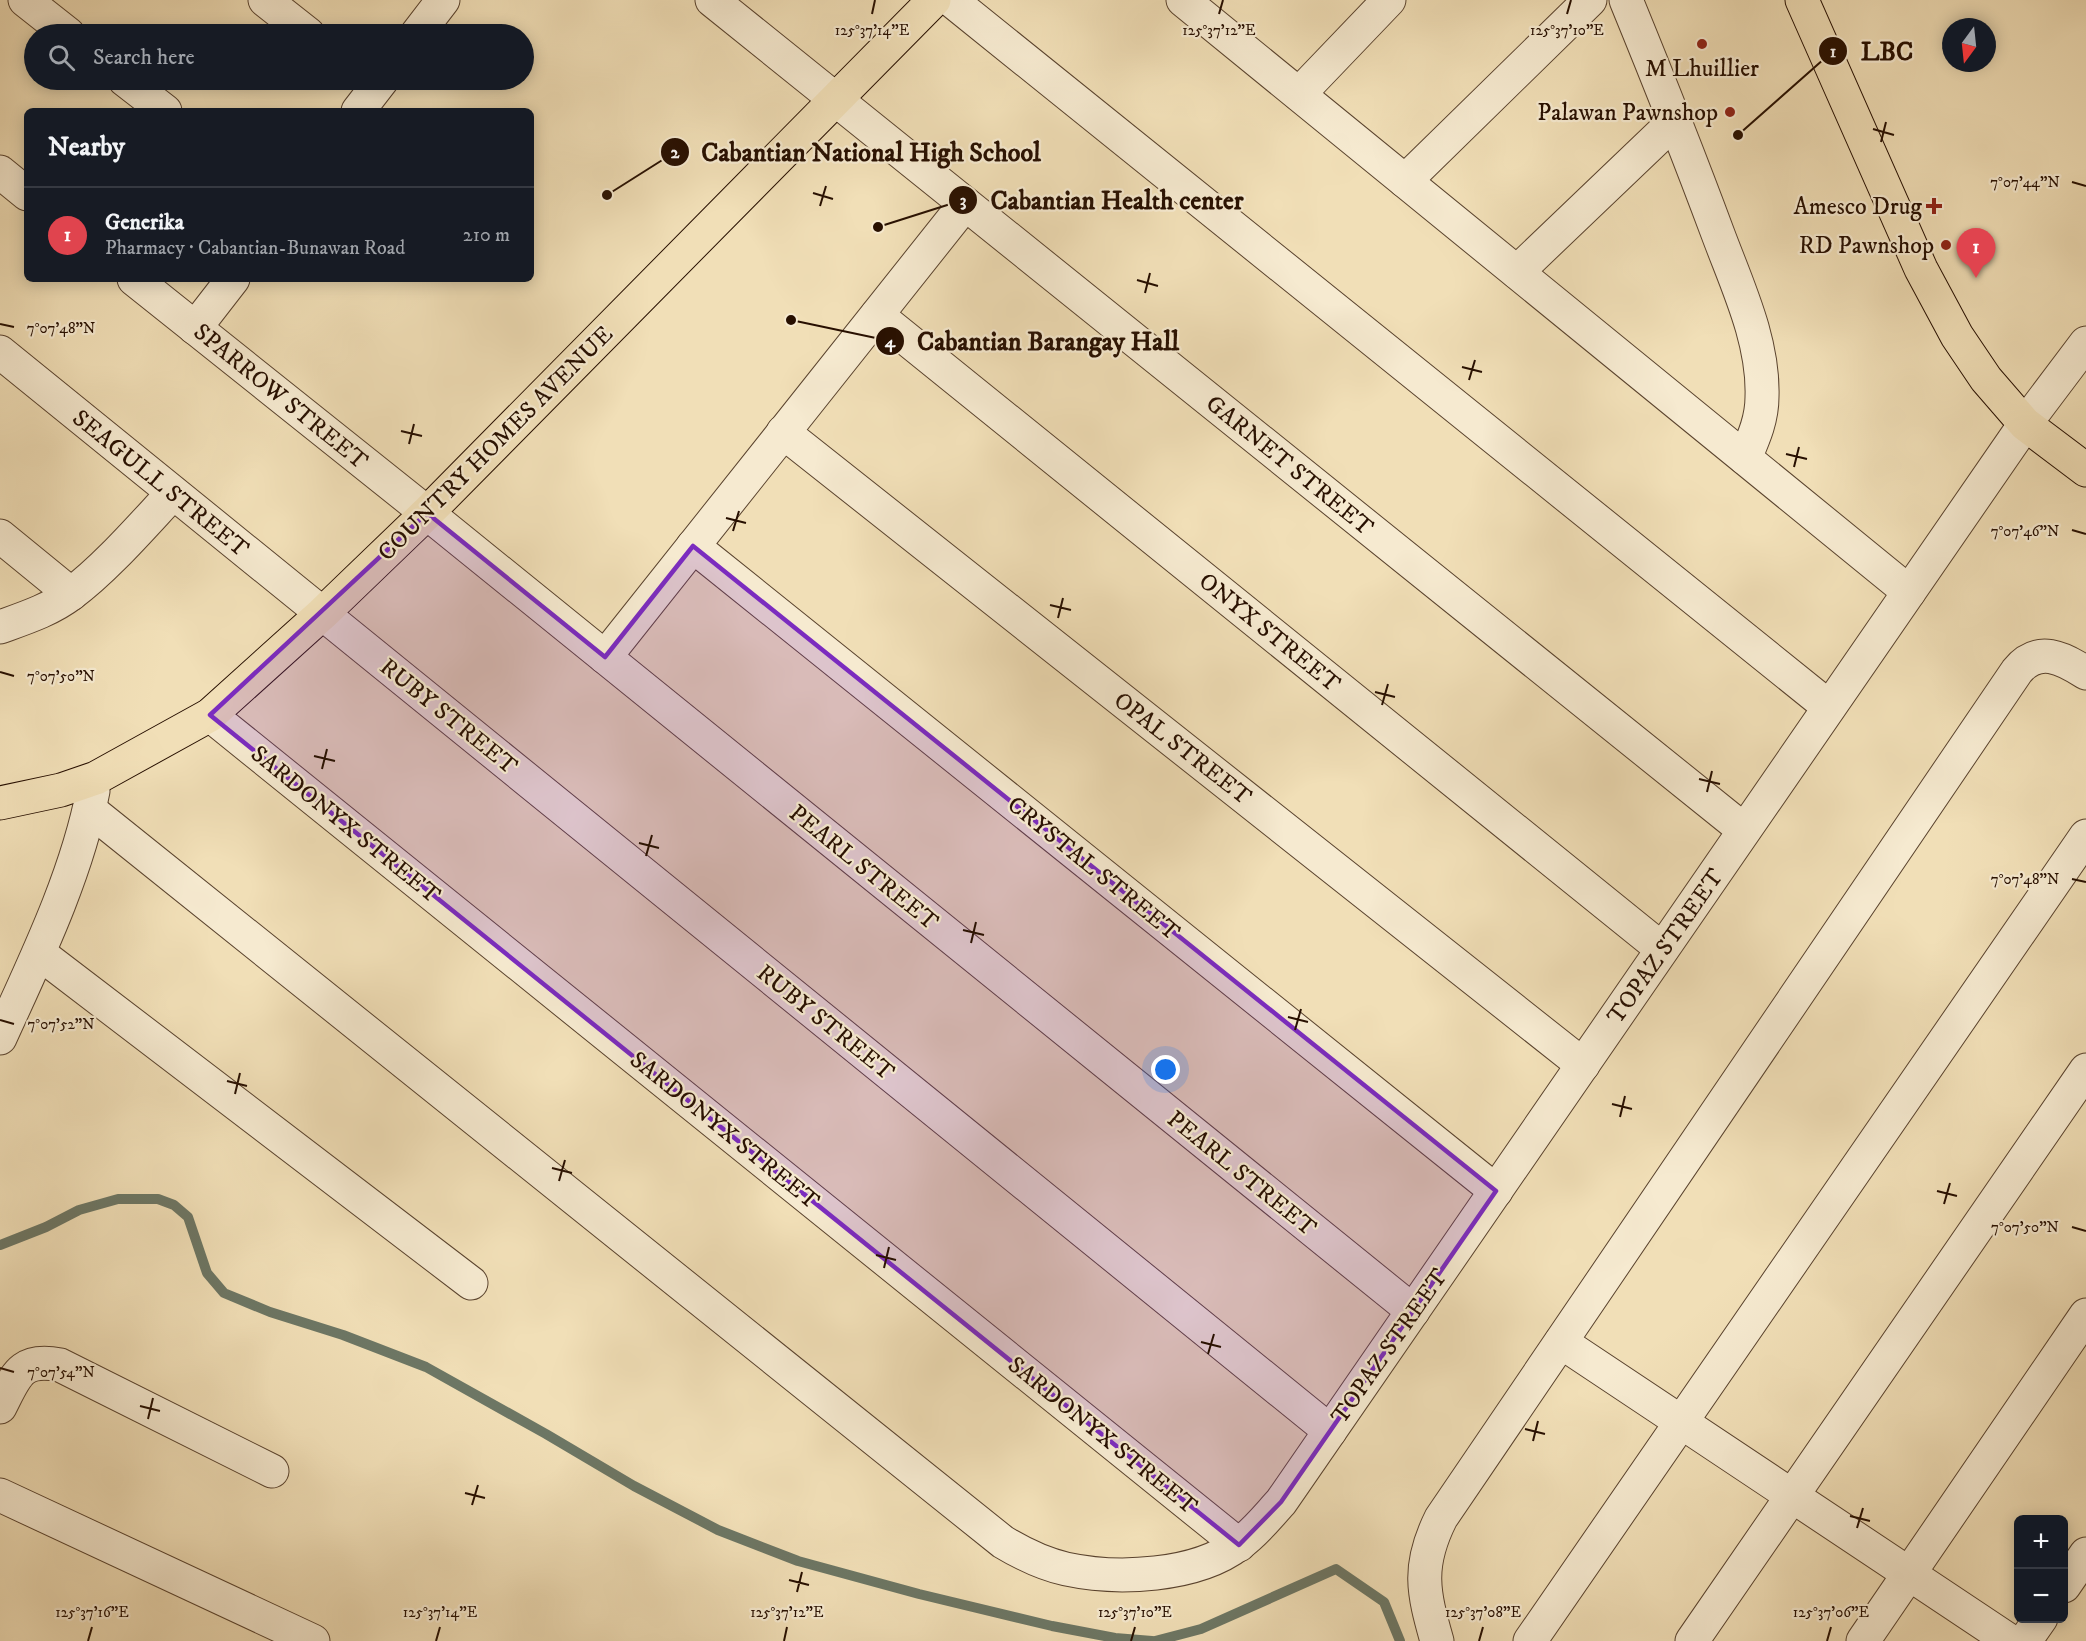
<!DOCTYPE html>
<meta charset="utf-8">
<style>
:root{--surface:#171b24;--page:#20242c;--text:#f1f3f6;--muted:#9ea1a6;--line:#363941;--accent:#8c9099}
body{margin:0;font-family:"IM FELL DW Pica",serif;background:var(--page);color:var(--text)}
.controls{position:absolute;right:18px;bottom:18px;display:grid;overflow:hidden;border-radius:9px;box-shadow:0 3px 15px #0003}
.controls button{width:54px;height:54px;display:grid;place-items:center;padding:0;border:0;border-bottom:2px solid var(--line);background:var(--surface);color:var(--text);font:30px sans-serif}
.compass{position:absolute;left:1942px;top:18px;width:54px;height:54px;border-radius:50%;background:var(--surface);box-shadow:0 3px 15px #0003;rotate:195deg}
.you{position:absolute;left:1166px;top:1070px;width:21px;height:21px;margin:-15px;border:4px solid #fff;border-radius:50%;background:#1a73e8;box-shadow:0 0 0 9px #1a73e833}
.badge{display:grid;place-items:center;width:39px;height:39px;border-radius:50%;background:var(--accent);color:#fff;font-size:20px;font-weight:700}
.pin{position:absolute;translate:-50% -50px;filter:drop-shadow(0 2px 3px #0008)}
.pin::after{content:'';position:absolute;top:32px;width:21px;height:18px;background:inherit;clip-path:polygon(0 0,100% 0,50% 100%)}
.list{margin:0;padding:0;list-style:none}
h2{display:flex;justify-content:space-between;align-items:center;height:78px;margin:0;padding:0 24px;font-size:26px}
h2 small{font-size:20px;font-weight:400;color:var(--muted)}
.list li{display:grid;grid-template-columns:39px 1fr auto;gap:18px;align-items:center;box-sizing:border-box;height:96px;padding:0 24px;border-top:2px solid var(--line)}
.list b{display:block;font-size:22px;white-space:nowrap}
.list p{margin:0;font-size:20px;white-space:nowrap;color:var(--muted)}
.list em{font-size:20px;font-style:normal;color:var(--muted)}
.icon{flex:none;width:33px;height:33px;fill:none;stroke:currentColor;stroke-width:2;stroke-linecap:round;stroke-linejoin:round}
.map{position:relative;flex:none;width:2086px;height:1641px;overflow:hidden}
.search{position:absolute;background:var(--surface);box-shadow:0 3px 15px #0003;left:24px;top:24px;width:510px;height:66px;display:flex;align-items:center;gap:15px;box-sizing:border-box;padding:0 21px;border-radius:33px;color:var(--muted);font-size:22px}
.panel{position:absolute;background:var(--surface);box-shadow:0 3px 15px #0003;left:24px;top:108px;width:510px;height:174px;border-radius:9px}
.map>svg:first-child{display:block}
.lines{fill:none;stroke-linecap:round;stroke-linejoin:round}
.stream{stroke:#6d7765;stroke-width:10}
.minor-casing{stroke:#5a432e;stroke-width:35}
.major-casing{stroke:#270f00;stroke-width:35}
.minor{stroke:#f6ead0;stroke-width:33}
.major{stroke:#f1dfb7;stroke-width:33}
.marked{fill:#7b2cbf;fill-opacity:0.2;stroke:#7b2cbf;stroke-width:4.5;stroke-linejoin:round}
.ticks{fill:none;stroke:#270f00;stroke-width:2}
.poi-dot{fill:#8f2418;stroke:#f6ead0;stroke-width:2}
.labels{text-anchor:middle;stroke-width:4.5;stroke-linejoin:round;paint-order:stroke}
.poi-label{font-size:24px;fill:#270f00;stroke:#f6ead0;text-anchor:end}
.street-label{font-size:24px;fill:#270f00;stroke:#f6ead0}
.ticks-label{font-size:15px;text-anchor:middle;fill:#270f00;stroke:#f6ead0;stroke-width:4.5;stroke-linejoin:round;paint-order:stroke}
.leader{fill:none;stroke:#270f00;stroke-width:2}
.callout-dot{fill:#270f00;stroke:#f6ead0;stroke-width:2}
.mark-label{font-size:18px;text-anchor:middle;font-weight:bold;fill:#fff}
.callout-label{font-size:26px;text-anchor:middle;font-weight:bold;fill:#270f00;stroke:#f6ead0;stroke-width:4.5;stroke-linejoin:round;paint-order:stroke}
</style>
<div class="map">
<svg width="2086" height="1641" viewBox="0 0 2086 1641">
<rect width="100%" height="100%" fill="#f1dfb7"/>
<filter id="stains"><feTurbulence type="fractalNoise" baseFrequency=".00333" numOctaves="4"/><feColorMatrix values="0 0 0 0 .2 0 0 0 0 .09 0 0 0 0 .02 0 0 0 .5 -.17"/></filter>
<radialGradient id="worn" r=".72"><stop offset=".6" stop-color="#630" stop-opacity="0"/><stop offset="1" stop-color="#630" stop-opacity=".3"/></radialGradient>
<g class="lines">
<g class="stream">
<path d="M 0,1245 L 46,1227 L 79,1210 L 118,1199 L 158,1199 L 174,1205 L 188,1217 L 207,1273 L 224,1293 L 270,1312 L 343,1335 L 426,1367 L 546,1434 L 634,1486 L 718,1530 L 798,1561 L 919,1594 L 1052,1626 L 1115,1638 L 1152,1641"/>
<path d="M 1155,1641 L 1201,1629 L 1336,1569 L 1384,1602 L 1400,1641"/>
</g>
<defs>
<g id="minor">
<path d="M 25,0 L 68,34"/>
<path d="M 265,0 L 308,34"/>
<path d="M 712,0 L 1744,830"/>
<path d="M 951,0 L 1829,707"/>
<path d="M 1183,0 L 1909,592"/>
<path d="M 1626,0 C 1658,78 1689,156 1718,234 C 1737,285 1764,341 1762,397 C 1762,419 1754,437 1745,458"/>
<path d="M 417,34 L 443,0"/>
<path d="M 125,80 L 165,111"/>
<path d="M 1299,94 L 1389,0"/>
<path d="M 358,111 L 382,80"/>
<path d="M 0,172 L 27,194"/>
<path d="M 1405,181 L 1590,0"/>
<path d="M 1517,272 L 1676,120"/>
<path d="M 134,279 L 427,513 L 1413,1311"/>
<path d="M 877,315 L 1662,949"/>
<path d="M 195,328 L 233,279"/>
<path d="M 0,352 L 1330,1431"/>
<path d="M 783,432 L 1583,1065"/>
<path d="M 0,536 L 71,594"/>
<path d="M 693,546 L 1496,1191"/>
<path d="M 0,627 C 25,618 50,610 71,594 C 106,568 143,525 173,493"/>
<path d="M 605,657 L 965,204"/>
<path d="M 210,715 L 1239,1545"/>
<path d="M 90,810 L 1003,1542 C 1023,1554 1043,1564 1066,1569 C 1117,1580 1196,1577 1239,1544 C 1255,1533 1268,1516 1281,1502 L 2025,424 L 2086,343"/>
<path d="M 39,953 L 471,1283"/>
<path d="M 0,1038 C 35,961 77,875 93,791"/>
<path d="M 1561,1342 L 2010,1641"/>
<path d="M 0,1407 C 16,1376 20,1357 60,1365 L 272,1471"/>
<path d="M 0,1495 L 313,1641"/>
<path d="M 2064,1586 L 2086,1554"/>
<path d="M 1437,1641 C 1423,1592 1417,1566 1441,1518 L 2017,671 C 2038,645 2063,658 2086,673"/>
<path d="M 1530,1641 L 2086,836"/>
<path d="M 1692,1641 L 2086,1070"/>
<path d="M 1863,1641 L 2086,1315"/>
<path d="M 2025,1641 L 2041,1618"/>
</g>
<g id="major">
<path d="M 1802,0 L 1921,269 L 1957,336 L 1986,379 L 2025,424 L 2086,470"/>
<path d="M 0,803 L 61,790 L 96,778 L 210,715 L 322,614 L 427,513 L 934,0"/>
</g>
</defs>
<use href="#minor" class="minor-casing"/>
<use href="#major" class="major-casing"/>
<use href="#minor" class="minor"/>
<use href="#major" class="major"/>
</g>
<path class="marked" d="M 427,513 L 605,657 L 693,546 L 1496,1191 L 1281,1502 L 1239,1545 L 210,715 Z"/>
<path class="ticks" d="M 872,14 L 875,0M 1219,14 L 1223,0M 1567,14 L 1571,0M 1873,129 L 1894,135M 1881,142 L 1886,122M 2072,182 L 2086,186M 813,193 L 833,199M 820,206 L 826,186M 1137,280 L 1158,286M 1145,293 L 1150,273M 0,324 L 14,327M 1462,367 L 1482,372M 1469,380 L 1475,360M 401,431 L 422,436M 409,444 L 414,424M 1786,454 L 1807,459M 1794,467 L 1799,447M 726,518 L 746,523M 2072,530 L 2086,534M 733,531 L 739,511M 1050,605 L 1071,610M 1058,618 L 1063,598M 0,672 L 14,676M 1375,692 L 1395,697M 1382,705 L 1388,684M 314,756 L 335,761M 322,769 L 327,749M 1699,779 L 1720,784M 1707,792 L 1712,771M 639,843 L 659,848M 646,856 L 652,835M 2072,879 L 2086,882M 963,930 L 984,935M 971,943 L 976,922M 1288,1017 L 1308,1022M 0,1020 L 14,1024M 1295,1030 L 1301,1009M 227,1081 L 247,1086M 235,1094 L 240,1073M 1612,1104 L 1632,1109M 1620,1117 L 1625,1096M 552,1168 L 572,1173M 559,1181 L 565,1160M 1937,1191 L 1957,1196M 1944,1204 L 1950,1183M 2072,1227 L 2086,1231M 876,1255 L 896,1260M 884,1268 L 889,1247M 1201,1342 L 1221,1347M 1208,1354 L 1214,1334M 0,1368 L 14,1372M 140,1406 L 160,1411M 148,1419 L 153,1398M 1525,1429 L 1545,1434M 1533,1441 L 1538,1421M 465,1493 L 485,1498M 472,1505 L 478,1485M 1850,1516 L 1870,1521M 1857,1528 L 1863,1508M 789,1580 L 809,1585M 797,1592 L 802,1572M 88,1641 L 92,1627M 436,1641 L 440,1627M 784,1641 L 787,1627M 1131,1641 L 1135,1627M 1479,1641 L 1483,1627M 1827,1641 L 1831,1627"/>
<g class="poi-dot">
<circle cx="1702" cy="44" r="6"/>
<circle cx="1730" cy="112" r="6"/>
<path d="M1931 197h6v6h6v6h-6v6h-6v-6h-6v-6h6z"/>
<circle cx="1946" cy="245" r="6"/>
</g>
<g class="labels">
<g class="poi-label">
<text x="1702" y="76" text-anchor="middle">M Lhuillier</text>
<text x="1718" y="120">Palawan Pawnshop</text>
<text x="1922" y="214">Amesco Drug</text>
<text x="1934" y="253">RD Pawnshop</text>
</g>
<g class="street-label">
<text transform="translate(281 396) rotate(39)" y="8">SPARROW STREET</text>
<text transform="translate(495 443) rotate(-45)" y="8">COUNTRY HOMES AVENUE</text>
<text transform="translate(1290 465) rotate(39)" y="8">GARNET STREET</text>
<text transform="translate(161 483) rotate(39)" y="8">SEAGULL STREET</text>
<text transform="translate(1270 632) rotate(39)" y="8">ONYX STREET</text>
<text transform="translate(449 716) rotate(39)" y="8">RUBY STREET</text>
<text transform="translate(1183 748) rotate(38)" y="8">OPAL STREET</text>
<text transform="translate(346 824) rotate(39)" y="8">SARDONYX STREET</text>
<text transform="translate(864 867) rotate(39)" y="8">PEARL STREET</text>
<text transform="translate(1094 868) rotate(39)" y="8">CRYSTAL STREET</text>
<text transform="translate(1665 946) rotate(-55)" y="8">TOPAZ STREET</text>
<text transform="translate(826 1022) rotate(39)" y="8">RUBY STREET</text>
<text transform="translate(725 1130) rotate(39)" y="8">SARDONYX STREET</text>
<text transform="translate(1242 1173) rotate(39)" y="8">PEARL STREET</text>
<text transform="translate(1389 1346) rotate(-55)" y="8">TOPAZ STREET</text>
<text transform="translate(1103 1435) rotate(39)" y="8">SARDONYX STREET</text>
</g>
</g>
<g class="ticks-label">
<text x="872" y="35">125°37'14"E</text>
<text x="1219" y="35">125°37'12"E</text>
<text x="1567" y="35">125°37'10"E</text>
<text x="2025" y="187">7°07'44"N</text>
<text x="61" y="333">7°07'48"N</text>
<text x="2025" y="536">7°07'46"N</text>
<text x="61" y="681">7°07'50"N</text>
<text x="2025" y="884">7°07'48"N</text>
<text x="61" y="1029">7°07'52"N</text>
<text x="2025" y="1232">7°07'50"N</text>
<text x="61" y="1377">7°07'54"N</text>
<text x="92" y="1617">125°37'16"E</text>
<text x="440" y="1617">125°37'14"E</text>
<text x="787" y="1617">125°37'12"E</text>
<text x="1135" y="1617">125°37'10"E</text>
<text x="1483" y="1617">125°37'08"E</text>
<text x="1831" y="1617">125°37'06"E</text>
</g>
<path class="leader" d="M1738 135L1833 51M607 195L675 152M878 227L963 200M791 320L890 341"/>
<g class="callout-dot">
<circle cx="1738" cy="135" r="6"/>
<circle cx="607" cy="195" r="6"/>
<circle cx="878" cy="227" r="6"/>
<circle cx="791" cy="320" r="6"/>
<circle cx="1833" cy="51" r="15"/>
<circle cx="675" cy="152" r="15"/>
<circle cx="963" cy="200" r="15"/>
<circle cx="890" cy="341" r="15"/>
</g>
<g class="mark-label">
<text x="1833" y="57">1</text>
<text x="675" y="158">2</text>
<text x="963" y="206">3</text>
<text x="890" y="347">4</text>
</g>
<g class="callout-label">
<text x="1887" y="60">LBC</text>
<text x="871" y="161">Cabantian National High School</text>
<text x="1117" y="209">Cabantian Health center</text>
<text x="1048" y="350">Cabantian Barangay Hall</text>
</g>
<rect width="100%" height="100%" filter="url(#stains)"/>
<rect width="100%" height="100%" fill="url(#worn)"/>
</svg>
<div class="controls">
<button>+</button>
<button>−</button>
</div>
<svg class="compass" viewBox="-18 -18 36 36"><path d="M0-13l5 13h-10z" fill="#e53935"/><path d="M0 13l5-13h-10z" fill="#9ea1a6"/></svg>
<div class="you"></div>
<div class="pin badge" style="left:1976px;top:278px;background:#e0444e">1</div>
<div class="search"><svg class="icon" aria-label="search" viewBox="0 0 24 24"><circle cx="10" cy="10" r="6"/><path d="M15 15l6 6"/></svg>Search here</div>
<section class="panel">
<h2>Nearby<small></small></h2>
<ul class="list">
<li><span class="badge" style="background:#e0444e">1</span><div><b>Generika</b><p>Pharmacy · Cabantian-Bunawan Road</p></div><em>210 m</em></li>
</ul>
</section>
</div>
